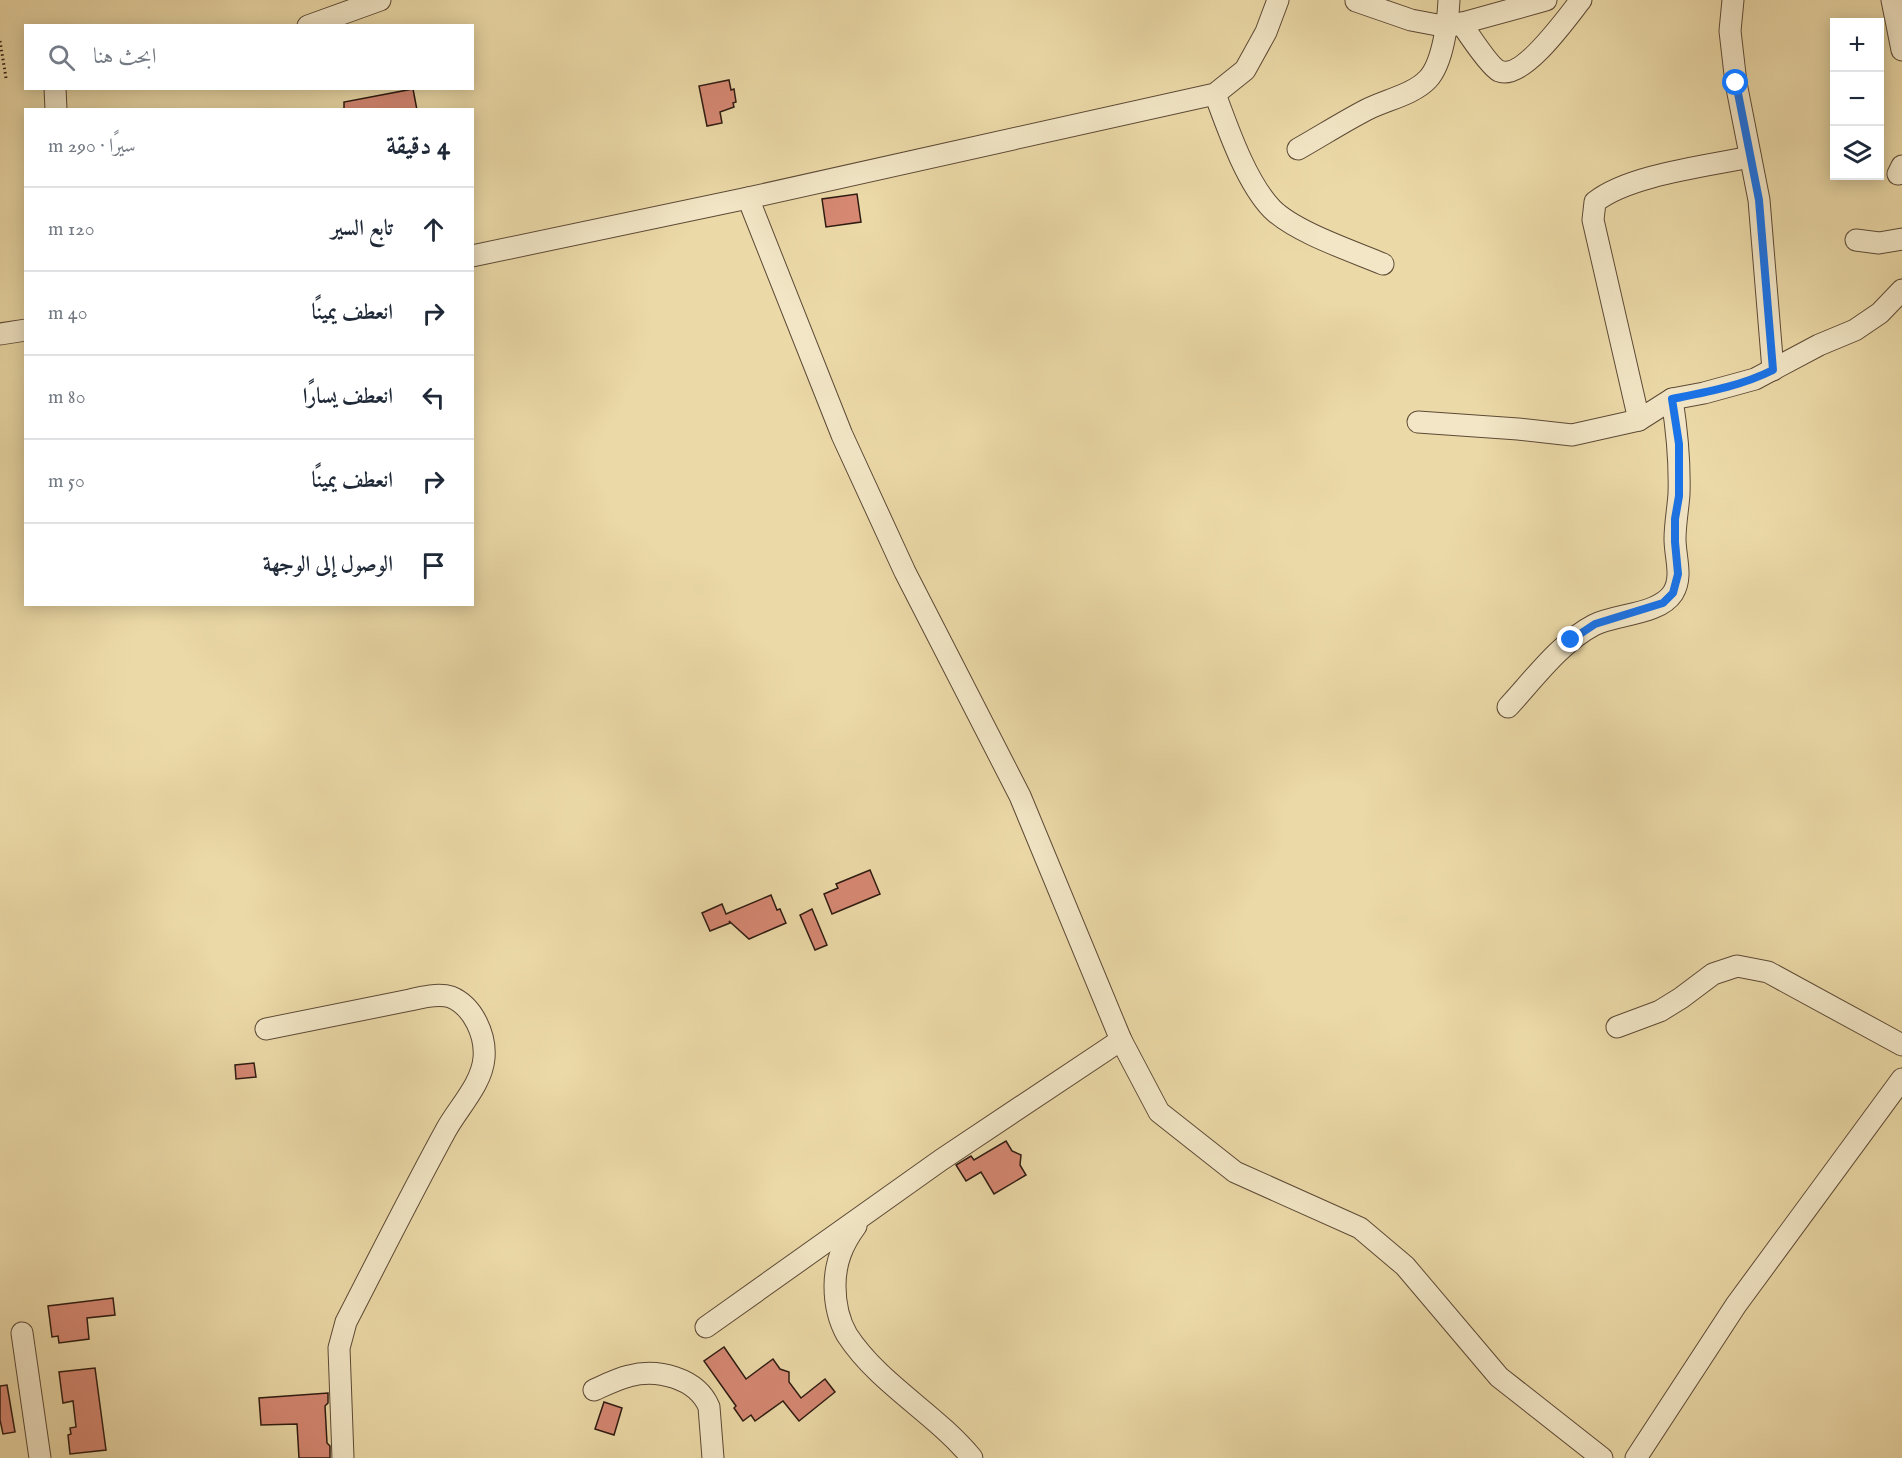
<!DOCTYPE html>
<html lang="ar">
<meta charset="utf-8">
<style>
:root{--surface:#fff;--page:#f2f2f3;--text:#1f2937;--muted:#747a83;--line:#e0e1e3}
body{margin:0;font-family:"IM FELL English",Amiri,serif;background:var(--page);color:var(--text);direction:rtl}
.controls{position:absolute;right:18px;top:18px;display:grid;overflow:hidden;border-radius:0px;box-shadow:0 3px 15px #0003}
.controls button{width:54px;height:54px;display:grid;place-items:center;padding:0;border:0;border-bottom:2px solid var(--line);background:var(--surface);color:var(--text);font:30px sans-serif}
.stop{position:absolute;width:18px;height:18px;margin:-14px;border:4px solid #1a73e8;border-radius:50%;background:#fff}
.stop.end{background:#1a73e8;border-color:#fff;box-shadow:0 2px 6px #0008}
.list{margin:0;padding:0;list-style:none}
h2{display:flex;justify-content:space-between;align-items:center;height:78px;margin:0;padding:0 24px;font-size:26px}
h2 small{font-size:20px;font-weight:400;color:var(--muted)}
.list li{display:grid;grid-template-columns:39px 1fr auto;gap:18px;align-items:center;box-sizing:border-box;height:84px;padding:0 24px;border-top:2px solid var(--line)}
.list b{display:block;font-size:22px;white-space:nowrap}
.list em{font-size:20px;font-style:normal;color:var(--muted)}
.icon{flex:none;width:33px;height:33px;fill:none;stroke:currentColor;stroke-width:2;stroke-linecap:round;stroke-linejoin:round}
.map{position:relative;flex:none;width:1902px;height:1458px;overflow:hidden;direction:ltr}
.search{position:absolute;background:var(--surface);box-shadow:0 3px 15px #0003;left:24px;top:24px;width:450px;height:66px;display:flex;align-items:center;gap:15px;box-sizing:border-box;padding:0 21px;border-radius:0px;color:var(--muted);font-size:22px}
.panel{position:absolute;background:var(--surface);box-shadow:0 3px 15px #0003;left:24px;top:108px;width:450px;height:498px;border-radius:0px;direction:rtl}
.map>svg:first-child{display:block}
.building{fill:#d68873;stroke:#2e1b11;stroke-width:1.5}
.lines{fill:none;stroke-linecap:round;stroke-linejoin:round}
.minor-casing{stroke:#5d4a36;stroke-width:23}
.path{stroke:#2e1b11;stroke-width:3;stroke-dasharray:1.5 3;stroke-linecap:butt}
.minor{stroke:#f2e6c6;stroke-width:21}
.route{stroke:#1a73e8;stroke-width:8}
</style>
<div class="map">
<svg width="1902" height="1458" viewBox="0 0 1902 1458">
<rect width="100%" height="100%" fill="#ebd9a7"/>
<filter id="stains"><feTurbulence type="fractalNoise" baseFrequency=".00333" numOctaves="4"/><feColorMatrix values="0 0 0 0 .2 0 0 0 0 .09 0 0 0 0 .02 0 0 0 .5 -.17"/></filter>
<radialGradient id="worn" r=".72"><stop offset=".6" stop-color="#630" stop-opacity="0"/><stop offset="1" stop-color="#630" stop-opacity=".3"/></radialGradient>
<g class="building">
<path d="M 729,80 L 731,90 L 734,89 L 736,102 L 733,103 L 734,107 L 720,112 L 722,123 L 707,126 L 699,86 Z"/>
<path d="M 413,89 L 417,110 L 344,110 L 344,102 Z"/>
<path d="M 857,194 L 861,222 L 826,227 L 822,199 Z"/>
<path d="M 870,870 L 880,894 L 832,914 L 824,894 L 838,888 L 836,884 Z"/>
<path d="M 771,895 L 777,910 L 780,909 L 786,923 L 749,939 L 729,921 L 730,923 L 710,931 L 702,913 L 722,904 L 726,914 Z"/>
<path d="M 812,909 L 827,945 L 815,950 L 800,915 Z"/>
<path d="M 254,1063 L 256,1077 L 236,1079 L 235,1065 Z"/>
<path d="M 1006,1141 L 1012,1151 L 1021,1155 L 1020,1165 L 1026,1175 L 994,1194 L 981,1172 L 966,1181 L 956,1165 L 971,1156 L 974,1160 Z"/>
<path d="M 113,1298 L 115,1315 L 87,1318 L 89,1339 L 59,1343 L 58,1336 L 52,1337 L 48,1306 Z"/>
<path d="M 724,1347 L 746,1379 L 773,1359 L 780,1369 L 789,1372 L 789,1382 L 801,1398 L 825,1379 L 835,1392 L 799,1421 L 783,1401 L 755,1421 L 751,1415 L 743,1421 L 734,1408 L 736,1406 L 704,1361 Z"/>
<path d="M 95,1368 L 106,1450 L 70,1454 L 68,1435 L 71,1434 L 70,1428 L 76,1427 L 73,1401 L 63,1403 L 59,1372 Z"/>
<path d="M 7,1385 L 15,1432 L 3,1434 L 0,1420 L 0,1386 Z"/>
<path d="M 328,1393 L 328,1403 L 325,1406 L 327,1443 L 330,1446 L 330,1458 L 299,1458 L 297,1424 L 261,1425 L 259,1398 Z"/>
<path d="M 604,1402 L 622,1408 L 614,1435 L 595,1429 Z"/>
</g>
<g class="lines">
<defs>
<g id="minor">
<path d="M 1733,0 L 1730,31 L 1736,83 L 1759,200 L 1773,370"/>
<path d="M 1892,0 L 1902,50"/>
<path d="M 1356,1 L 1411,20 L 1448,27 L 1546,0"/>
<path d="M 1461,23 C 1467,32 1490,67 1499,71 C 1523,81 1568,16 1581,0"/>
<path d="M 308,26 L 380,0"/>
<path d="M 55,88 L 56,110"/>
<path d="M 1215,94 C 1228,129 1246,182 1272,209 C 1295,232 1352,251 1383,264"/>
<path d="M 1298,149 C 1321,136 1343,122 1366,110 C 1385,100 1413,95 1428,79 C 1443,63 1448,21 1449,0"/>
<path d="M 1898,174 L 1902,166"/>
<path d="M 748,198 L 842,435 L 905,572 L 1020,796 L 1121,1040 L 1159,1112 L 1235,1172 L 1360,1228 L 1405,1266 L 1499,1377 L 1602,1458"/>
<path d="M 1856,240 L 1879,243 L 1902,239"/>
<path d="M 472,256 L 748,198 L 1215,94 L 1245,70 L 1266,32 L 1278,0"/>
<path d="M 0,334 L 26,330"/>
<path d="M 1639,420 L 1593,220 L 1595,202 C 1628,175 1707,166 1750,157"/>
<path d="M 1418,422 L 1518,429 L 1572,435 L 1639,420 L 1672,399 L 1704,393 L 1755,379 L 1819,345 L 1855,330 L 1880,313 L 1902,290"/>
<path d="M 1508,707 C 1533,680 1561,642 1594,625 C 1615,614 1659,615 1673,593 C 1683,577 1675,557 1675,539 C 1675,524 1678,509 1679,494 C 1680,462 1677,431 1672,399"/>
<path d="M 1617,1027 L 1660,1011 L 1681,998 L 1713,974 L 1737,966 L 1768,972 L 1902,1045"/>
<path d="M 266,1029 L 410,1000 C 422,997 439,993 451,997 C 473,1006 486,1035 484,1058 C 482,1084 458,1108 446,1130 C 411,1194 379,1258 346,1322 L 339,1348 L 343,1458"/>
<path d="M 856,1226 C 842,1245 835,1263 835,1286 C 835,1302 839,1321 847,1335 C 879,1384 935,1413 972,1458"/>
<path d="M 706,1327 L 941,1160 L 1121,1040"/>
<path d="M 22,1333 L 40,1458"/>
<path d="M 594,1390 C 605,1385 617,1379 629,1376 C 657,1368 697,1378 709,1407 L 713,1458"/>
<path d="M 1636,1458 L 1736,1305 L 1902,1079"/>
</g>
</defs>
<use href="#minor" class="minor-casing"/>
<path class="path" d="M 0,41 L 6,78"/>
<use href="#minor" class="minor"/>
</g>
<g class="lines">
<path class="route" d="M 1571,640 L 1595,624 L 1663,603 L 1673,593 L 1678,574 L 1675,542 L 1675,519 L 1679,496 L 1679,444 L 1672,399 C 1707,392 1741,386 1773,370 L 1759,200 L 1736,83"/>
</g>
<rect width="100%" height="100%" filter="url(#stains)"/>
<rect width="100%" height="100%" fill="url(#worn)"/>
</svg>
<div class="controls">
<button>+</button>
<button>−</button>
<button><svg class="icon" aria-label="layers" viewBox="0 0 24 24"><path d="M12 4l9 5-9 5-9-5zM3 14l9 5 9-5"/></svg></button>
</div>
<div class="stop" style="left:1736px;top:83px"></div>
<div class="stop end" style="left:1571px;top:640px"></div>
<div class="search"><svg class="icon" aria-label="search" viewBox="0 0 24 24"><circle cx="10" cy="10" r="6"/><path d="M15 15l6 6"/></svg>ابحث هنا</div>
<section class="panel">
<h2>4 دقيقة<small>سيرًا · 290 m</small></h2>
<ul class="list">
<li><svg class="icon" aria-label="ahead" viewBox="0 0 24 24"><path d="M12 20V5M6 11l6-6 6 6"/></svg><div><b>تابع السير</b></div><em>120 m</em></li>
<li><svg class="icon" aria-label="right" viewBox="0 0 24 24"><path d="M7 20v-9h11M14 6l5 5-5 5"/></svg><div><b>انعطف يمينًا</b></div><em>40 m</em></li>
<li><svg class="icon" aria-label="left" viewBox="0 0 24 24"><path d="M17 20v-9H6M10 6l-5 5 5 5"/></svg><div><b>انعطف يسارًا</b></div><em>80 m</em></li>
<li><svg class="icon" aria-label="right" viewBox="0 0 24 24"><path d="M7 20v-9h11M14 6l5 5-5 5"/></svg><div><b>انعطف يمينًا</b></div><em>50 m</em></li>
<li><svg class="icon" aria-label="arrive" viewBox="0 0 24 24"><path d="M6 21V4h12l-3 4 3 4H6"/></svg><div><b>الوصول إلى الوجهة</b></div></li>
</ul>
</section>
</div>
